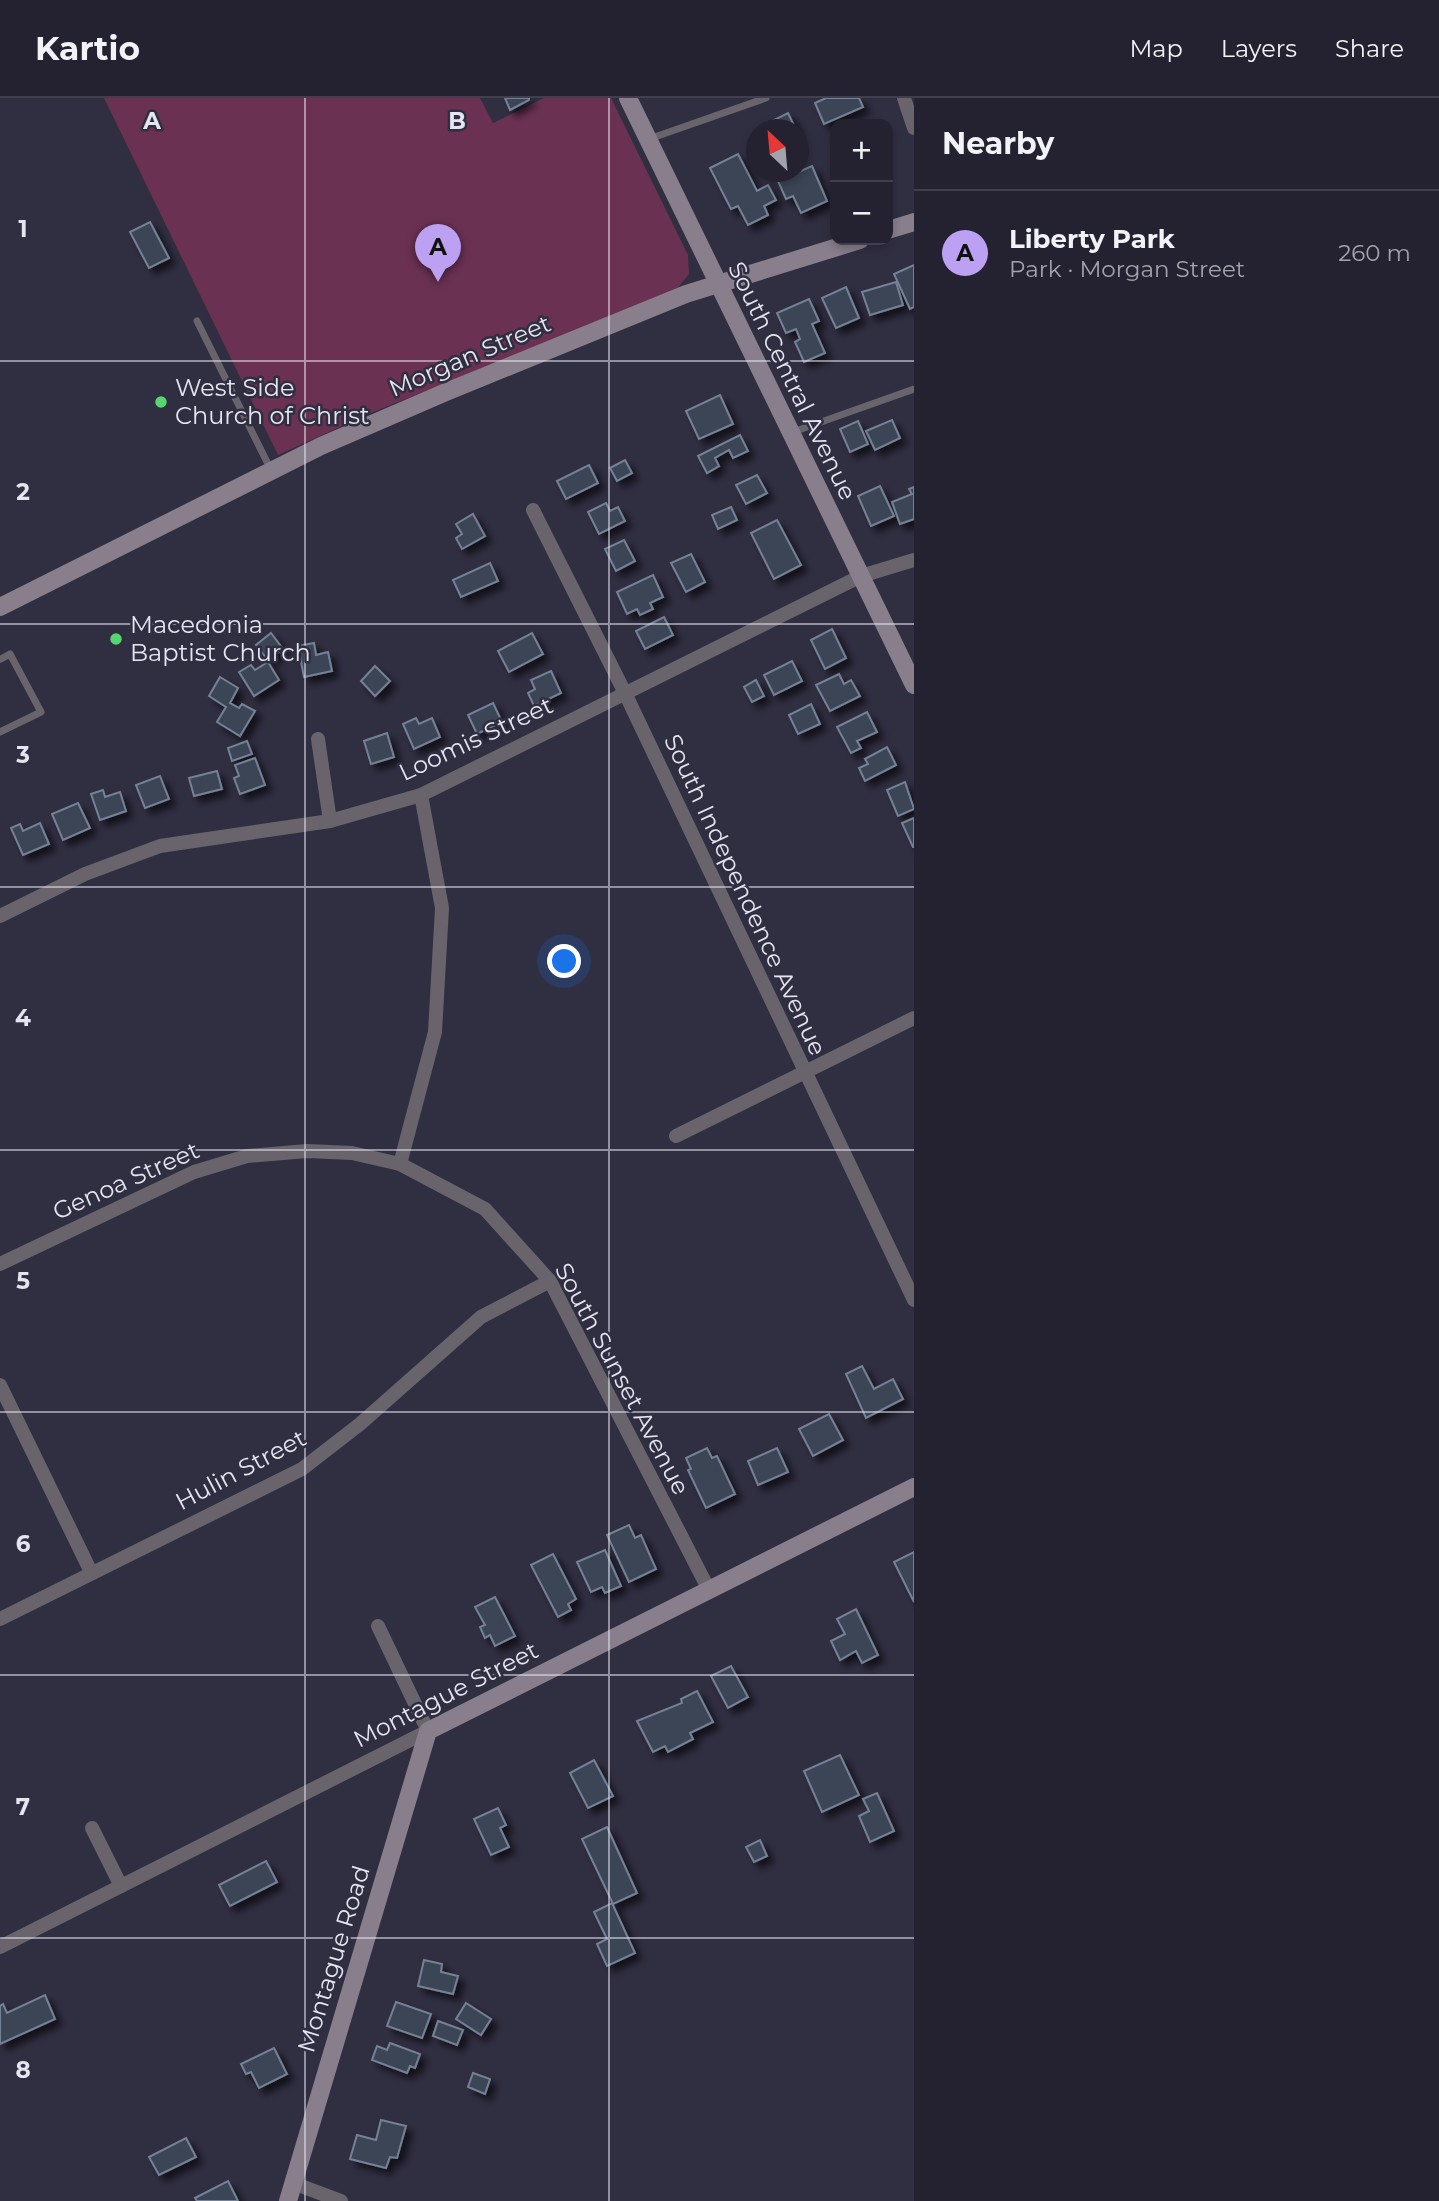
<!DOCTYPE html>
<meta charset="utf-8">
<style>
:root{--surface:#242231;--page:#302f3d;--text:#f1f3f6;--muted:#a3a4ab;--line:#413f4d;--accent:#bca0f2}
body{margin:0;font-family:Montserrat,sans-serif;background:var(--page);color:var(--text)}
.controls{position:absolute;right:21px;top:21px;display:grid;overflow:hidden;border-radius:14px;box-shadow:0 4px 10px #0003}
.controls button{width:63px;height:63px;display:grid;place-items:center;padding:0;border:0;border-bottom:2px solid var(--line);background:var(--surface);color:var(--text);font:35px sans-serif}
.compass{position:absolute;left:746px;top:21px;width:63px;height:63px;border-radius:50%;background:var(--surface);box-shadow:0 4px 10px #0003;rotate:334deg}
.you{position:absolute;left:565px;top:864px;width:24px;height:24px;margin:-18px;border:5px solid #fff;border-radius:50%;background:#1a73e8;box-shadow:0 0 0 10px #1a73e833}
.badge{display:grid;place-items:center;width:46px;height:46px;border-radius:50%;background:var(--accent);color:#111;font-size:23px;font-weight:700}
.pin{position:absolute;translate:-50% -58px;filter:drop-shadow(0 2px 4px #0008)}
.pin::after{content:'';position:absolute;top:37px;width:24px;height:21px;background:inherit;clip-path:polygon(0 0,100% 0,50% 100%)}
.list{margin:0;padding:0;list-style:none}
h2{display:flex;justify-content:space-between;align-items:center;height:91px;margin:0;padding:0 28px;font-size:30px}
h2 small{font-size:23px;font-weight:400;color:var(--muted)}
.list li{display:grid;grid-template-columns:46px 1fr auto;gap:21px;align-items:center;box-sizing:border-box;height:126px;padding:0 28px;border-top:2px solid var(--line)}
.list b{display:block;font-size:26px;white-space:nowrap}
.list p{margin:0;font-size:23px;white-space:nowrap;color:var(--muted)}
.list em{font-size:23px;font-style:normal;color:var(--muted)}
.map{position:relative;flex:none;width:914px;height:2103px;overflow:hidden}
header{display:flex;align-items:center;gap:42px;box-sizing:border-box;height:98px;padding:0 35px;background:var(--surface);border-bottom:2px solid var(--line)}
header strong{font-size:33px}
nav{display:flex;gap:38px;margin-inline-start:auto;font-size:24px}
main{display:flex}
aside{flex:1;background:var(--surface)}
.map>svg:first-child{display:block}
.green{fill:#6a3153}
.building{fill:#3a4557;stroke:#758195;stroke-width:2;filter:url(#shadow)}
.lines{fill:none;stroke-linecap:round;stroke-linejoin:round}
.lane{stroke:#69636b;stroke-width:7}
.street{stroke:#69636b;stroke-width:14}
.secondary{stroke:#887e8c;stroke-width:18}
.grid{fill:none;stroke:#e5e4f1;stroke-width:2;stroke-opacity:0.55}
.poi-dot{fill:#56d671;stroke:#302e41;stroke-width:2.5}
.labels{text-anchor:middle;stroke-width:5;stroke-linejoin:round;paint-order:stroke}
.street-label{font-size:24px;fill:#e5e4f1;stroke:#302e41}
.poi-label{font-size:24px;fill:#e5e4f1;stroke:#302e41;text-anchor:start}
.grid-label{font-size:23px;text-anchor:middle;font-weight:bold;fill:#e5e4f1;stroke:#302e41;stroke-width:5;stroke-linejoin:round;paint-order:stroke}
</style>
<header>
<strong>Kartio</strong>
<nav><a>Map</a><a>Layers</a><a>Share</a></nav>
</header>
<main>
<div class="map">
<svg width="914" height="2103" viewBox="0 0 914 2103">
<defs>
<filter id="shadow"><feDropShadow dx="6" dy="6" stdDeviation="3.5" flood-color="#0009"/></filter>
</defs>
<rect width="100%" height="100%" fill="#302e41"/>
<path class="green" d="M 104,0 L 480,0 L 493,25 L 544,0 L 611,0 L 688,157 L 689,176 L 676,192 L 371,315 L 278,357 Z"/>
<g class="building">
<path d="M 505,0 L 529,0 L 529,2 L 510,12 Z"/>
<path d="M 826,0 L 859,0 L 863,9 L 824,26 L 815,5 Z"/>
<path d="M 788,15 L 796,32 L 768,32 L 766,26 Z"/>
<path d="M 738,56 L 757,93 L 768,87 L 776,102 L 764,108 L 768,117 L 748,127 L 738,108 L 731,111 L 710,70 Z"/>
<path d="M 812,68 L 827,103 L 801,115 L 793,98 L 786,101 L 778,83 Z"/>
<path d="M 150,124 L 169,160 L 149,170 L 130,134 Z"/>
<path d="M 914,167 L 914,209 L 910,211 L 894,176 Z"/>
<path d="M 896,184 L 903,207 L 870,217 L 862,194 Z"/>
<path d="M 846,189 L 859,220 L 836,230 L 822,200 Z"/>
<path d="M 809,201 L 819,223 L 812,226 L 825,255 L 804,264 L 795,244 L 800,241 L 796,231 L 786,235 L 777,215 Z"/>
<path d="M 720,297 L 733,326 L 699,341 L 686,313 Z"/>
<path d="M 892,322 L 900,340 L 875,352 L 866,333 Z"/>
<path d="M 858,323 L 868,346 L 850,354 L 840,331 Z"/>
<path d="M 740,337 L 748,353 L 733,360 L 729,352 L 715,360 L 719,368 L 707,375 L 698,358 Z"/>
<path d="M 625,362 L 632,375 L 617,383 L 610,370 Z"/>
<path d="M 589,367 L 598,385 L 566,401 L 557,383 Z"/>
<path d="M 757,377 L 767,395 L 746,406 L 736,387 Z"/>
<path d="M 880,388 L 894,418 L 871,428 L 858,398 Z"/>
<path d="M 914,389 L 914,421 L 900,426 L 892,404 L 912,396 L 909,391 Z"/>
<path d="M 606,405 L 610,413 L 618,409 L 625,423 L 599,436 L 588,414 Z"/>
<path d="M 731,409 L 737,422 L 718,431 L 712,417 Z"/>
<path d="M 473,416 L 485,438 L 462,451 L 456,440 L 462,436 L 456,426 Z"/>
<path d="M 777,422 L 801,467 L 774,481 L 751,435 Z"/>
<path d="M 624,442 L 635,463 L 616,473 L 605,451 Z"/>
<path d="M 691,456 L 705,484 L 686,494 L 671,465 Z"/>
<path d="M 490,465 L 498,483 L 461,499 L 453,482 Z"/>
<path d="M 653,477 L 663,499 L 650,505 L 653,511 L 640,517 L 637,511 L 627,516 L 617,494 Z"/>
<path d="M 664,519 L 673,537 L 645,551 L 636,533 Z"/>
<path d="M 832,531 L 846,560 L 825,571 L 811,542 Z"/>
<path d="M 271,535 L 283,551 L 268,562 L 256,547 Z"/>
<path d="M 532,535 L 543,556 L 509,574 L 498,553 Z"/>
<path d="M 314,545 L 316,557 L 328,554 L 332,573 L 304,579 L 298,548 Z"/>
<path d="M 792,563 L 802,583 L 774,597 L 764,577 Z"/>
<path d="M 268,564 L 279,582 L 254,598 L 239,574 L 251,567 L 255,572 Z"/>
<path d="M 375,568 L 390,583 L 375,598 L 361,583 Z"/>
<path d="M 551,573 L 561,595 L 534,608 L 528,595 L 535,591 L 531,582 Z"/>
<path d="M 839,576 L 844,586 L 851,582 L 860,598 L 830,613 L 816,587 Z"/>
<path d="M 220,579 L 238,590 L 230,605 L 239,610 L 242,606 L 255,613 L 240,638 L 217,624 L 226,609 L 209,598 Z"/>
<path d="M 756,582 L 764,598 L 752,604 L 744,589 Z"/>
<path d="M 493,605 L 502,624 L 477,636 L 468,617 Z"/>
<path d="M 811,606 L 820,626 L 798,636 L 789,617 Z"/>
<path d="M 867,614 L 877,634 L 857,643 L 861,650 L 851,655 L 837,629 Z"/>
<path d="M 416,620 L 419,626 L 432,620 L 440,639 L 414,651 L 403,626 Z"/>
<path d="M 387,635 L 394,659 L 371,666 L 364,643 Z"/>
<path d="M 247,643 L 252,656 L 232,663 L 228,650 Z"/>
<path d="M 887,649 L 896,667 L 865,683 L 859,670 L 868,666 L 865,661 Z"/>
<path d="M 255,660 L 265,687 L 240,696 L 234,680 L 239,678 L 235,667 Z"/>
<path d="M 217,673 L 222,691 L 194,698 L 189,680 Z"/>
<path d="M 160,678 L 169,701 L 145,710 L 136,687 Z"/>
<path d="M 905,684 L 914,711 L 898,718 L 887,692 Z"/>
<path d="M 103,692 L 105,699 L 120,694 L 126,713 L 100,722 L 91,696 Z"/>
<path d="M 78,705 L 90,730 L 63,742 L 52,716 Z"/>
<path d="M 914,720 L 914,749 L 913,749 L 902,725 Z"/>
<path d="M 40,725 L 49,746 L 23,757 L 11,730 L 20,726 L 23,733 Z"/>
<path d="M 862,1268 L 874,1291 L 893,1281 L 903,1301 L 866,1320 L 846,1276 Z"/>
<path d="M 829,1316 L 843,1342 L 813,1358 L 799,1331 Z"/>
<path d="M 707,1350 L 712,1360 L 717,1358 L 735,1396 L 706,1410 L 688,1372 L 691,1371 L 686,1360 Z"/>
<path d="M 777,1350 L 788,1374 L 758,1387 L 748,1363 Z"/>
<path d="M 629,1427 L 635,1440 L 641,1437 L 656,1471 L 629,1484 L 607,1437 Z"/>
<path d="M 605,1452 L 621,1488 L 605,1495 L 602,1489 L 591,1494 L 577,1464 Z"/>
<path d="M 914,1454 L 914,1504 L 894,1464 Z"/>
<path d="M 553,1456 L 576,1501 L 568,1506 L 571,1512 L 558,1519 L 531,1467 Z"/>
<path d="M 495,1499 L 515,1538 L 495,1548 L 490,1537 L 485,1540 L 480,1529 L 485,1527 L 475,1509 Z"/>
<path d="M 856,1511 L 878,1557 L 862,1565 L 856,1553 L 840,1562 L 831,1543 L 845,1536 L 837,1521 Z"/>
<path d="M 731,1568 L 748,1599 L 728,1610 L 711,1578 Z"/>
<path d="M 697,1593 L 713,1624 L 690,1635 L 693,1641 L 668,1654 L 665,1648 L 653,1654 L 637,1623 L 682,1605 L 681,1601 Z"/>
<path d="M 840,1657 L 859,1697 L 822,1714 L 804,1673 Z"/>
<path d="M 594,1662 L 613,1698 L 588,1710 L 570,1675 Z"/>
<path d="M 877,1695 L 894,1733 L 870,1744 L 859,1718 L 869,1713 L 863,1701 Z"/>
<path d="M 498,1710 L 506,1727 L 500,1730 L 509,1749 L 491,1757 L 474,1721 Z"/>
<path d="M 607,1729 L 637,1795 L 613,1806 L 582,1741 Z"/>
<path d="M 760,1742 L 767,1758 L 754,1764 L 746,1749 Z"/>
<path d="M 266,1763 L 277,1784 L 230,1808 L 219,1787 Z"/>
<path d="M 612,1805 L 635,1855 L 607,1868 L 597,1846 L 607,1841 L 594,1814 Z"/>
<path d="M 424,1862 L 442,1866 L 441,1874 L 458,1878 L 453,1896 L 418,1888 Z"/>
<path d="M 45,1897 L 55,1921 L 0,1946 L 0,1908 L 3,1906 L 7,1915 Z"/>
<path d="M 396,1904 L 431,1916 L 422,1940 L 387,1928 Z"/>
<path d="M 466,1905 L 491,1921 L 481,1937 L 456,1921 Z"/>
<path d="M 438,1923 L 463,1932 L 457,1947 L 433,1938 Z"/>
<path d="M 390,1945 L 420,1956 L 415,1970 L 410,1968 L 407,1975 L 372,1962 L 377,1948 L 387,1952 Z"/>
<path d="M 274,1950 L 287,1976 L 259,1990 L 251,1974 L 246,1976 L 241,1966 Z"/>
<path d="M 473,1975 L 490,1981 L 485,1996 L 468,1989 Z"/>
<path d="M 381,2022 L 406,2028 L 397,2060 L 390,2059 L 386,2070 L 350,2061 L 357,2037 L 376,2042 Z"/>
<path d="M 186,2040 L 196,2059 L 159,2077 L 149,2059 Z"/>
<path d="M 228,2083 L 238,2103 L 197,2103 L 195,2100 Z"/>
</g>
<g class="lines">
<g class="lane">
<path d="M 649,41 L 766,0"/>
<path d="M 197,223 L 271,372"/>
<path d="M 793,334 L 914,291"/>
<path d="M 0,634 L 41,614 L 10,556 L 1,561"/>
</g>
<g class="street">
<path d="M 904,0 L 914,30"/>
<path d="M 533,412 L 625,595 L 914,1202"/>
<path d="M 318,641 L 330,723"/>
<path d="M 0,818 L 85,776 L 160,748 L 330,723 L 421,697 L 861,478 L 914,462"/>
<path d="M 676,1038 L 914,920"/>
<path d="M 400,1066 L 435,934 L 442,810 L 421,697"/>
<path d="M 0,1166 L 194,1074 L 247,1058 L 307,1053 L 352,1055 L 400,1066 L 485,1111 L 550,1183 L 709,1492"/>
<path d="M 0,1287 L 91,1474"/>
<path d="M 0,1521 L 302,1371 L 360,1326 L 481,1219 L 550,1183"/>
<path d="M 92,1730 L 121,1788"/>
<path d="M 0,1849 L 428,1633 L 378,1528"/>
<path d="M 293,2085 L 341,2103"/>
</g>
<g class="secondary">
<path d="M 628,0 L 914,587"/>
<path d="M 888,132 L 914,124"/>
<path d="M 0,509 L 321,348 L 446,294 L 686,196 L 860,142"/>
<path d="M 288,2103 L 428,1633 L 914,1389"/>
</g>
</g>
<path class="grid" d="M 305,0 L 305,2103M 609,0 L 609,2103M 0,263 L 914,263M 0,526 L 914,526M 0,789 L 914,789M 0,1052 L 914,1052M 0,1314 L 914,1314M 0,1577 L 914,1577M 0,1840 L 914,1840"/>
<g class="poi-dot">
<circle cx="161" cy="304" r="7"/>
<circle cx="116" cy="541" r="7"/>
</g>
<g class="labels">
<g class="street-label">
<text transform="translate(470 258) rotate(-23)" y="8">Morgan Street</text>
<text transform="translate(792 283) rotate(64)" y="8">South Central Avenue</text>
<text transform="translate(476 641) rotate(-25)" y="8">Loomis Street</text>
<text transform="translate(745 797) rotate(65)" y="8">South Independence Avenue</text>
<text transform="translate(126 1083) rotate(-24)" y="8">Genoa Street</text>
<text transform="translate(622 1281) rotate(62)" y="8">South Sunset Avenue</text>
<text transform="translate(241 1372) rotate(-28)" y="8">Hulin Street</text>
<text transform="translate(446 1597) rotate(-27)" y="8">Montague Street</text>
<text transform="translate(334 1861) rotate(-73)" y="8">Montague Road</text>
</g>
<g class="poi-label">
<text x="175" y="298">West Side<tspan x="175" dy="28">Church of Christ</tspan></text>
<text x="130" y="535">Macedonia<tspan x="130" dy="28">Baptist Church</tspan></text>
</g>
</g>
<g class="grid-label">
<text x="152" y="31">A</text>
<text x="457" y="31">B</text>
<text x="23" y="139">1</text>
<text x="23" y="402">2</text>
<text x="23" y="665">3</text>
<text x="23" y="928">4</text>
<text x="23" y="1191">5</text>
<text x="23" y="1454">6</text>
<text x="23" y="1717">7</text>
<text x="23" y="1980">8</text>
</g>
</svg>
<div class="controls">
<button>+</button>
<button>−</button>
</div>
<svg class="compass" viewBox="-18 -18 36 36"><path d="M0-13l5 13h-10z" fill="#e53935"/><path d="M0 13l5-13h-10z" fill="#a3a4ab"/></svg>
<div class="you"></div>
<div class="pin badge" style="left:438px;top:184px">A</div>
</div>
<aside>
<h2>Nearby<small></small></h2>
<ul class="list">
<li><span class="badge">A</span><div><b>Liberty Park</b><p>Park · Morgan Street</p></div><em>260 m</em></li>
</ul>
</aside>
</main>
